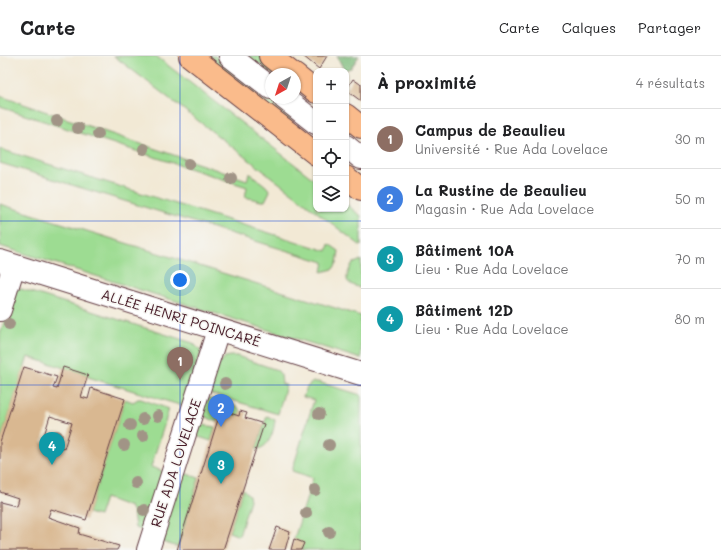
<!DOCTYPE html>
<html lang="fr">
<meta charset="utf-8">
<style>
:root{--surface:#fff;--page:#f6f6f6;--text:#202124;--muted:#757577;--line:#e0e0e0;--accent:#c8321e}
body{margin:0;font-family:Mali,sans-serif;background:var(--page);color:var(--text)}
.controls{position:absolute;right:12px;top:12px;display:grid;overflow:hidden;border-radius:8px;box-shadow:0 1px 3px #0004}
.controls button{width:36px;height:36px;display:grid;place-items:center;padding:0;border:0;border-bottom:1px solid var(--line);background:var(--surface);color:var(--text);font:20px sans-serif}
.compass{position:absolute;left:265px;top:12px;width:36px;height:36px;border-radius:50%;background:var(--surface);box-shadow:0 1px 3px #0004;rotate:219deg}
.you{position:absolute;left:180px;top:224px;width:14px;height:14px;margin:-10px;border:3px solid #fff;border-radius:50%;background:#1a73e8;box-shadow:0 0 0 6px #1a73e833}
.badge{display:grid;place-items:center;width:26px;height:26px;border-radius:50%;background:var(--accent);color:#fff;font-size:13px;font-weight:700}
.pin{position:absolute;translate:-50% -33px;filter:drop-shadow(0 1px 2px #0008)}
.pin::after{content:'';position:absolute;top:21px;width:14px;height:12px;background:inherit;clip-path:polygon(0 0,100% 0,50% 100%)}
.list{margin:0;padding:0;list-style:none}
h2{display:flex;justify-content:space-between;align-items:center;height:52px;margin:0;padding:0 16px;font-size:17px}
h2 small{font-size:13px;font-weight:400;color:var(--muted)}
.list li{display:grid;grid-template-columns:26px 1fr auto;gap:12px;align-items:center;box-sizing:border-box;height:60px;padding:0 16px;border-top:1px solid var(--line)}
.list b{display:block;font-size:15px;white-space:nowrap}
.list p{margin:0;font-size:13px;white-space:nowrap;color:var(--muted)}
.list em{font-size:13px;font-style:normal;color:var(--muted)}
.icon{flex:none;width:22px;height:22px;fill:none;stroke:currentColor;stroke-width:2;stroke-linecap:round;stroke-linejoin:round}
.map{position:relative;flex:none;width:361px;height:494px;overflow:hidden}
header{display:flex;align-items:center;gap:24px;box-sizing:border-box;height:56px;padding:0 20px;background:var(--surface);border-bottom:1px solid var(--line)}
header strong{font-size:19px}
nav{display:flex;gap:22px;margin-inline-start:auto;font-size:14px}
main{display:flex}
aside{flex:1;background:var(--surface)}
.map>svg:first-child{display:block}
.green{fill:#9ddc92;stroke:#747e5e}
.forest{fill:#7ebc7c;stroke:#646e54}
.building{fill:#d9b891;fill-rule:evenodd}
.lines{fill:none;stroke-linecap:round;stroke-linejoin:round}
.minor-casing{stroke:#633d44;stroke-width:24}
.major-casing{stroke:#633d44;stroke-width:24}
.minor{stroke:#fff;stroke-width:22}
.major{stroke:#fabb8b;stroke-width:22}
.tree{fill:#a19486}
.grid{fill:none;stroke:#1d4ed8;stroke-width:1;stroke-opacity:0.55}
.labels{text-anchor:middle;stroke-width:3;stroke-linejoin:round;paint-order:stroke}
.street-label{font-size:14px;fill:#4a1f2b;stroke:#f6f6f2}
</style>
<header>
<strong>Carte</strong>
<nav><a>Carte</a><a>Calques</a><a>Partager</a></nav>
</header>
<main>
<div class="map">
<svg width="361" height="494" viewBox="0 0 361 494">
<rect width="100%" height="100%" fill="#f6f6f2"/>
<filter id="ink" filterUnits="userSpaceOnUse"><feTurbulence type="fractalNoise" baseFrequency=".025" numOctaves="2"/><feDisplacementMap in="SourceGraphic" scale="8" xChannelSelector="R" yChannelSelector="G"/><feConvolveMatrix kernelMatrix="1 2 1 2 8 2 1 2 1" color-interpolation-filters="sRGB"/></filter>
<filter id="wash" filterUnits="userSpaceOnUse"><feTurbulence type="fractalNoise" baseFrequency=".012" numOctaves="4" result="noise"/><feDisplacementMap in="SourceGraphic" scale="16" xChannelSelector="R" yChannelSelector="G"/><feGaussianBlur stdDeviation="0.9" result="paint"/><feColorMatrix in="noise" values="0 0 0 0 0 0 0 0 0 0 0 0 0 0 0 0 0 1.4 0 .05"/><feComposite in="paint" operator="in"/></filter>
<g filter="url(#wash)">
<rect width="100%" height="100%" fill="#f2e9d5"/>
<g class="green">
<path d="M 114,0 L 156,0 L 316,125 L 316,153 L 346,153 L 346,148 L 361,160 L 361,190 Z"/>
<path d="M 200,0 L 215,0 L 295,62 L 289,69 Z"/>
<path d="M 247,0 L 260,0 L 283,18 L 271,18 Z"/>
<path d="M 0,40 L 247,124 L 249,118 L 251,118 L 266,130 L 270,135 L 265,145 L 261,145 L 245,141 L 247,131 L 0,51 Z"/>
<path d="M 0,93 L 327,195 L 329,188 L 339,195 L 337,207 L 333,213 L 322,216 L 324,206 L 0,107 Z"/>
<path d="M 0,148 L 361,260 L 361,303 L 0,190 Z"/>
<path d="M 361,204 L 361,232 C 343,227 345,223 352,208 Z"/>
<path d="M 15,231 L 193,287 L 201,295 L 186,351 L 88,321 L 88,319 L 28,301 L 0,386 L 0,278 Z"/>
<path d="M 231,300 L 237,300 L 277,314 L 281,319 L 282,328 L 286,329 L 278,358 L 205,336 L 214,307 L 219,309 L 225,301 Z"/>
<path d="M 313,326 L 318,326 L 361,339 L 361,494 L 301,494 L 303,487 L 294,483 L 313,422 L 292,415 L 314,344 L 303,341 L 307,331 Z"/>
<path d="M 207,342 L 238,351 L 241,354 L 239,360 L 221,354 L 217,366 L 198,357 Z"/>
<path d="M 125,343 L 133,346 L 138,343 L 141,343 L 169,353 L 151,411 L 168,417 L 149,476 L 135,472 L 133,456 L 130,451 L 105,442 L 99,460 L 88,457 Z"/>
<path d="M 267,360 L 275,364 C 274,375 269,393 256,393 Z"/>
<path d="M 195,368 L 215,371 L 211,385 L 199,381 L 194,377 Z"/>
<path d="M 184,417 L 199,422 L 178,491 L 159,485 L 181,419 Z"/>
<path d="M 243,433 L 249,439 L 250,444 L 239,480 L 229,476 Z"/>
</g>
<path class="forest" d="M 337,0 L 359,0 L 351,12 L 344,14 Z"/>
<g id="blocks">
<g class="building">
<path d="M 303,0 L 327,0 L 319,13 Z"/>
<path d="M 353,23 L 360,28 L 361,27 L 361,45 L 346,34 Z"/>
<path d="M 24,311 L 57,321 L 53,332 L 57,333 L 63,311 L 88,319 L 81,341 L 88,343 L 91,332 L 125,343 L 86,464 L 51,453 L 48,461 L 80,472 L 79,478 L 119,490 L 117,494 L 0,494 L 0,446 L 16,450 L 18,442 L 0,436 L 0,386 ZM 50,360 L 72,367 L 64,393 L 42,386 Z"/>
<path d="M 221,354 L 239,360 L 240,355 L 247,357 L 245,362 L 264,368 L 223,494 L 177,494 Z"/>
<path d="M 277,471 L 290,476 L 285,494 L 269,494 Z"/>
<path d="M 294,483 L 304,487 L 301,494 L 291,494 Z"/>
</g>
</g>
</g>
<g filter="url(#ink)">
<use href="#blocks" fill-opacity="0" stroke="#633d44" stroke-width="1"/>
<g class="lines">
<defs>
<g id="minor">
<path d="M 230,0 L 271,32"/>
<path d="M 284,42 L 316,67"/>
<path d="M 346,90 L 361,102"/>
<path d="M 0,205 L 361,318"/>
<path d="M 0,254 L 14,210"/>
<path d="M 148,494 L 218,274"/>
</g>
<g id="major">
<path d="M 190,0 L 316,98"/>
<path d="M 270,0 L 293,18"/>
<path d="M 295,19 L 316,36"/>
<path d="M 346,59 L 361,71"/>
<path d="M 346,121 L 361,133"/>
</g>
</defs>
<use href="#minor" class="minor-casing"/>
<use href="#major" class="major-casing"/>
<use href="#minor" class="minor"/>
<use href="#major" class="major"/>
</g>
<g class="tree">
<circle cx="57" cy="65" r="6"/>
<circle cx="78" cy="72" r="6"/>
<circle cx="98" cy="78" r="6"/>
<circle cx="144" cy="93" r="6"/>
<circle cx="189" cy="108" r="6"/>
<circle cx="231" cy="122" r="6"/>
<circle cx="9" cy="268" r="6"/>
<circle cx="225" cy="328" r="6"/>
<circle cx="319" cy="358" r="6"/>
<circle cx="158" cy="360" r="6"/>
<circle cx="143" cy="363" r="6"/>
<circle cx="130" cy="369" r="6"/>
<circle cx="57" cy="380" r="6"/>
<circle cx="143" cy="380" r="6"/>
<circle cx="124" cy="389" r="6"/>
<circle cx="329" cy="389" r="6"/>
<circle cx="136" cy="427" r="6"/>
<circle cx="315" cy="434" r="6"/>
<circle cx="144" cy="454" r="6"/>
<circle cx="306" cy="457" r="6"/>
<circle cx="329" cy="476" r="6"/>
</g>
</g>
<path class="grid" d="M 180,0 L 180,494M 0,165 L 361,165M 0,329 L 361,329"/>
<g class="labels">
<g class="street-label">
<text transform="translate(181 262) rotate(17)" y="5">ALLÉE HENRI POINCARÉ</text>
<text transform="translate(176 407) rotate(-72)" y="5">RUE ADA LOVELACE</text>
</g>
</g>
</svg>
<div class="controls">
<button>+</button>
<button>−</button>
<button><svg class="icon" aria-label="locate" viewBox="0 0 24 24"><circle cx="12" cy="12" r="6"/><path d="M12 2v4M12 18v4M2 12h4M18 12h4"/></svg></button>
<button><svg class="icon" aria-label="layers" viewBox="0 0 24 24"><path d="M12 4l9 5-9 5-9-5zM3 14l9 5 9-5"/></svg></button>
</div>
<svg class="compass" viewBox="-18 -18 36 36"><path d="M0-13l5 13h-10z" fill="#e53935"/><path d="M0 13l5-13h-10z" fill="#757577"/></svg>
<div class="you"></div>
<div class="pin badge" style="left:180px;top:324px;background:#8d6e63">1</div>
<div class="pin badge" style="left:221px;top:371px;background:#3f7fe0">2</div>
<div class="pin badge" style="left:221px;top:428px;background:#0f9aa8">3</div>
<div class="pin badge" style="left:52px;top:409px;background:#0f9aa8">4</div>
</div>
<aside>
<h2>À proximité<small>4 résultats</small></h2>
<ul class="list">
<li><span class="badge" style="background:#8d6e63">1</span><div><b>Campus de Beaulieu</b><p>Université · Rue Ada Lovelace</p></div><em>30 m</em></li>
<li><span class="badge" style="background:#3f7fe0">2</span><div><b>La Rustine de Beaulieu</b><p>Magasin · Rue Ada Lovelace</p></div><em>50 m</em></li>
<li><span class="badge" style="background:#0f9aa8">3</span><div><b>Bâtiment 10A</b><p>Lieu · Rue Ada Lovelace</p></div><em>70 m</em></li>
<li><span class="badge" style="background:#0f9aa8">4</span><div><b>Bâtiment 12D</b><p>Lieu · Rue Ada Lovelace</p></div><em>80 m</em></li>
</ul>
</aside>
</main>
